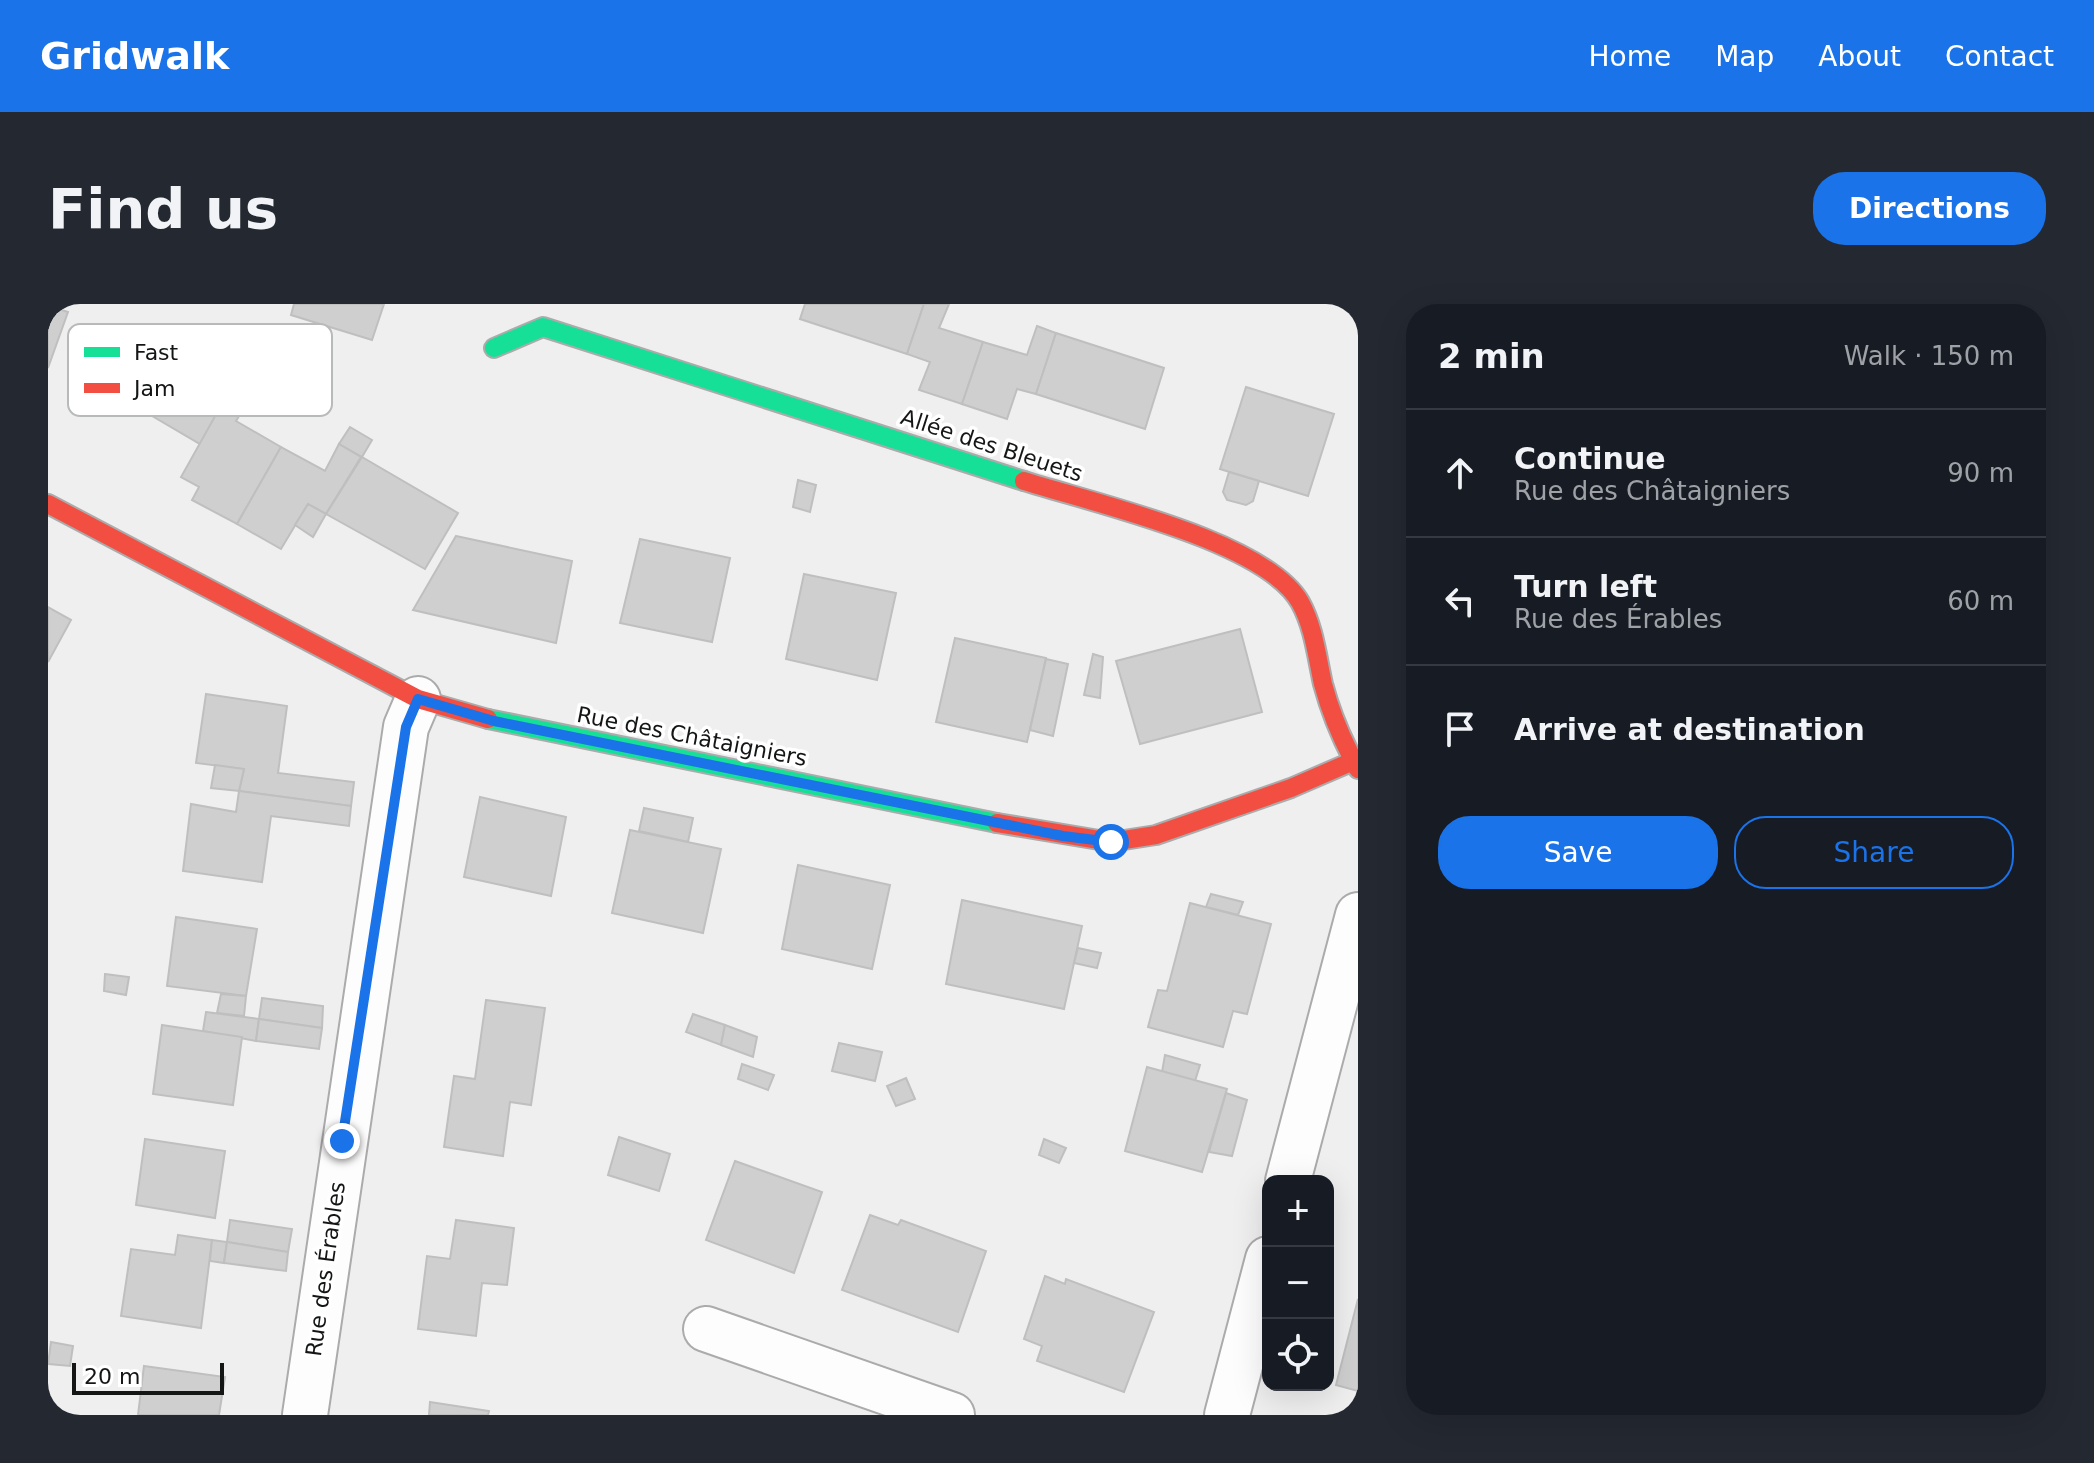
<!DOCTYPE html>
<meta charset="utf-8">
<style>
:root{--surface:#171b24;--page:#242831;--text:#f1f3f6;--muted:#9ea1a6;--line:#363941;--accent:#1a73e8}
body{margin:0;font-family:"DejaVu Sans",sans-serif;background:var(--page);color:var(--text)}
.controls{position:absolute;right:24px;bottom:24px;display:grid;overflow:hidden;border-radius:16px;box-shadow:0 8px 32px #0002}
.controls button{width:72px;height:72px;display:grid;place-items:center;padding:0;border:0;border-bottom:2px solid var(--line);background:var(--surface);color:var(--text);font:40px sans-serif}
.scale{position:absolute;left:24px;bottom:20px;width:152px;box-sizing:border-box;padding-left:8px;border:4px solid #141515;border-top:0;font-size:22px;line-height:28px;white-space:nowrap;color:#141515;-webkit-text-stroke:6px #fff;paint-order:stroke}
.stop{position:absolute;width:24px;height:24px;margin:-18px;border:6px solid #1a73e8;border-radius:50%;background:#fff}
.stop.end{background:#1a73e8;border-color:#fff;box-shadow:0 2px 8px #0008}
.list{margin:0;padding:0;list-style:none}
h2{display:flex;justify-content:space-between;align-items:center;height:104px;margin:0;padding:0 32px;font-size:34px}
h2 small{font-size:26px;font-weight:400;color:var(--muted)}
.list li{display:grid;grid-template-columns:52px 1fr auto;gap:24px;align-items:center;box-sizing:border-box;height:128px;padding:0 32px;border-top:2px solid var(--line)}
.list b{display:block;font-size:30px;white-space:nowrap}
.list p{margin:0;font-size:26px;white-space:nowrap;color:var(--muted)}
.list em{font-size:26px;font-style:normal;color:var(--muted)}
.actions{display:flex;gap:16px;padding:24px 32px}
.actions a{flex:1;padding:18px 0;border:2px solid var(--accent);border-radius:32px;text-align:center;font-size:28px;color:var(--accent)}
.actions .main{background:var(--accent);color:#fff}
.icon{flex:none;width:44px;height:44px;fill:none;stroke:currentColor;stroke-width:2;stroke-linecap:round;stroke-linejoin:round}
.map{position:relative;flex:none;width:1310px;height:1111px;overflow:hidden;border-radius:32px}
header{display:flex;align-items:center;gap:48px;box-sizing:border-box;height:112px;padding:0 40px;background:var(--accent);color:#fff}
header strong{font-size:38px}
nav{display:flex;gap:44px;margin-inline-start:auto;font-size:28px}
.intro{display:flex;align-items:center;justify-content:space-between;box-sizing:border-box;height:192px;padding:0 48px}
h1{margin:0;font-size:56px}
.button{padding:20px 36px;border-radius:32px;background:var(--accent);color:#fff;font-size:28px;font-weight:700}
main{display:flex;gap:48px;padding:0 48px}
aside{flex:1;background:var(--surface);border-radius:32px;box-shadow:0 8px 32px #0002}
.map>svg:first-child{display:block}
.building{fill:#cfcfcf;stroke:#bfbfbf;stroke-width:2}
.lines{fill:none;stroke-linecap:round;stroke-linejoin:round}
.street-casing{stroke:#ababab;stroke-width:48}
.fast-casing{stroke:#ababab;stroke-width:22}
.jam-casing{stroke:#ababab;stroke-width:22}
.street{stroke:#fdfdfd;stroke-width:44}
.fast{stroke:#16e098;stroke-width:18}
.jam{stroke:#f24e42;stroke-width:18}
.route{stroke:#1a73e8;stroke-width:10}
.labels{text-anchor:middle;stroke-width:7;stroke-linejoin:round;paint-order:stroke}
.street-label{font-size:22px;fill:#141515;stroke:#fff}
.key{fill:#fff;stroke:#b8b9b9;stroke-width:2}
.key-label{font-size:22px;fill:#141515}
</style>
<header>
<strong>Gridwalk</strong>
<nav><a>Home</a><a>Map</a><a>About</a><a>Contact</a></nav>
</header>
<div class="intro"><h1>Find us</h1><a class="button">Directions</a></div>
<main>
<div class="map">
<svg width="1310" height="1111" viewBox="0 0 1310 1111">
<rect width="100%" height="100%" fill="#efefef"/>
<g class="building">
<path d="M 246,0 L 336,0 L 324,36 L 243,11 Z"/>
<path d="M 757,0 L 876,0 L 859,50 L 752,15 Z"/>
<path d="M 876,0 L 901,0 L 891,24 L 935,38 L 914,100 L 871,86 L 882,58 L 859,50 Z"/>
<path d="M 0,2 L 20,8 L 0,64 Z"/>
<path d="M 989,22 L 1008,29 L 988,90 L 969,85 L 959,115 L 914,100 L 935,38 L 979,51 Z"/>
<path d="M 85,25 L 184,82 L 152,140 L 53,82 Z"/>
<path d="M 1008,29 L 1116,64 L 1097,125 L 988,90 Z"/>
<path d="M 184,82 L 203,93 L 188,117 L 233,143 L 189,220 L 144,196 L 151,183 L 133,173 Z"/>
<path d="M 1198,83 L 1286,110 L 1260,192 L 1172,165 Z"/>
<path d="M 302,123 L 324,136 L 314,153 L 291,140 Z"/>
<path d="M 291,140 L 313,153 L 278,210 L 260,200 L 233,245 L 189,220 L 233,143 L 277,167 Z"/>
<path d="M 314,153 L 410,209 L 377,265 L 278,210 Z"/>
<path d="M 1181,168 L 1211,177 L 1205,197 L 1198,201 L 1179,196 L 1175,188 Z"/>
<path d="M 750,176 L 768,181 L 762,208 L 745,203 Z"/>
<path d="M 260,200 L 278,210 L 265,233 L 247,221 Z"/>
<path d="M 408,232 L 524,257 L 508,339 L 365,306 Z"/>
<path d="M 592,235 L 682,254 L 664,338 L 572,319 Z"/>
<path d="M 756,270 L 848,289 L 829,376 L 738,355 Z"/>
<path d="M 0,303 L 23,316 L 0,358 Z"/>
<path d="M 1192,325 L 1214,408 L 1092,440 L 1068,357 Z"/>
<path d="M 907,334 L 998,354 L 979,438 L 888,418 Z"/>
<path d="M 1045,350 L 1055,353 L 1052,394 L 1036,391 Z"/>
<path d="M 998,355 L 1020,360 L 1005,432 L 982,426 Z"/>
<path d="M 158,390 L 239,402 L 230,469 L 306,478 L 303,502 L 191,487 L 196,465 L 148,459 Z"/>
<path d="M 167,461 L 196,465 L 191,487 L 163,484 Z"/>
<path d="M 191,487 L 303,502 L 301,522 L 223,512 L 214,578 L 135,567 L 143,500 L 188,508 Z"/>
<path d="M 432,493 L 518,513 L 503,592 L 416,573 Z"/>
<path d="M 596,504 L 645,514 L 640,538 L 591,527 Z"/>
<path d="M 582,526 L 673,545 L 655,629 L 564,609 Z"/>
<path d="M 750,561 L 842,581 L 824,665 L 734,645 Z"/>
<path d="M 1163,590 L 1195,598 L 1190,611 L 1158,603 Z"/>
<path d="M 914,596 L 1034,622 L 1016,705 L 898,680 Z"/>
<path d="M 1142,599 L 1223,620 L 1199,710 L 1185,707 L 1175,743 L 1100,723 L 1110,686 L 1119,687 Z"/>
<path d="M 128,613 L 209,625 L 198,692 L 119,682 Z"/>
<path d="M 1030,644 L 1053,649 L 1049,664 L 1026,659 Z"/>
<path d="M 57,670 L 81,673 L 78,691 L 56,687 Z"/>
<path d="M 173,690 L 198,692 L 196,712 L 169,709 Z"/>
<path d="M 214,694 L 275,702 L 274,724 L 211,715 Z"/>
<path d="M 438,696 L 497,704 L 483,801 L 462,798 L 455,852 L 396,843 L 406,772 L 427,775 Z"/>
<path d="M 158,708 L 211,715 L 208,737 L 155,727 Z"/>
<path d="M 645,710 L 677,721 L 673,741 L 638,728 Z"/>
<path d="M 211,715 L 274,724 L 271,745 L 208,737 Z"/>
<path d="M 114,721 L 194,733 L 185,801 L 105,790 Z"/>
<path d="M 677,721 L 709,733 L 705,753 L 673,741 Z"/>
<path d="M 791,739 L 834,748 L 827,777 L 784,767 Z"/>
<path d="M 1117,751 L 1152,761 L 1147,777 L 1114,768 Z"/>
<path d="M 694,760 L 726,771 L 720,786 L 690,775 Z"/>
<path d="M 1099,763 L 1179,785 L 1154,868 L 1077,847 Z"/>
<path d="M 858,774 L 867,795 L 848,802 L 839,782 Z"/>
<path d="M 1178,789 L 1199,796 L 1184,852 L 1161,848 Z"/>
<path d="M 571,833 L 622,850 L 611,887 L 560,871 Z"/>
<path d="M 97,835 L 177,847 L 167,914 L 88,901 Z"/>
<path d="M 996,835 L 1018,844 L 1011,859 L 991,851 Z"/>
<path d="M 687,857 L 774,888 L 746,969 L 658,936 Z"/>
<path d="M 822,911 L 850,921 L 853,916 L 938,947 L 910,1028 L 794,986 Z"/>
<path d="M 182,916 L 244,925 L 240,948 L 179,938 Z"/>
<path d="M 408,916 L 466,924 L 459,981 L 434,979 L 428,1032 L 370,1025 L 379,952 L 402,955 Z"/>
<path d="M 130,931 L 164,936 L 153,1024 L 73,1012 L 83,945 L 127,951 Z"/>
<path d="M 164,936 L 179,938 L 176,959 L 162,957 Z"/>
<path d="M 179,938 L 240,948 L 238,967 L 176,959 Z"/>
<path d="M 997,972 L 1017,980 L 1018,975 L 1106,1008 L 1076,1088 L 989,1057 L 994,1042 L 976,1035 Z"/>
<path d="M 1310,995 L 1310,1087 L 1288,1081 Z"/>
<path d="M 3,1038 L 25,1042 L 22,1062 L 0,1060 Z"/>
<path d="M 96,1062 L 177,1073 L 171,1111 L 90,1111 Z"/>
<path d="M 382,1098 L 441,1107 L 440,1111 L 381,1111 Z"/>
</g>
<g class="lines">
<defs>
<g id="street">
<path d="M 1240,877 L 1310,611"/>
<path d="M 658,1025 L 904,1111"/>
<path d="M 257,1111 L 358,423 L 370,395"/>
<path d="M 1179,1111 L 1220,955"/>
</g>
<g id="fast">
<path d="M 446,44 L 495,23 L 976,177"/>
<path d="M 440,415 L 949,519"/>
</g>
<g id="jam">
<path d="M 976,177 C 1045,199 1217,237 1252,298 C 1266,323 1269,353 1275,380 C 1283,410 1295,438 1310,465"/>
<path d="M 0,200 L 370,395 L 440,415"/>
<path d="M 949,519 L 1063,538 L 1108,531 L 1243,484 L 1310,455"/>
</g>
</defs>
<use href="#street" class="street-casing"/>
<use href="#fast" class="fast-casing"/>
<use href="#jam" class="jam-casing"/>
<use href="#street" class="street"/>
<use href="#fast" class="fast"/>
<use href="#jam" class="jam"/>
</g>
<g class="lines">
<path class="route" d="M 294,837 L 358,423 L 370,395 L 446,417 L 1015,532 L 1063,538"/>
</g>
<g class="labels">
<g class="street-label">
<text transform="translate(944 141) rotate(18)" y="8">Allée des Bleuets</text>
<text transform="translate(644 432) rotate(11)" y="8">Rue des Châtaigniers</text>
<text transform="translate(277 965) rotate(-82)" y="8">Rue des Érables</text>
</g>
</g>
<rect x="20" y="20" width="264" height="92" rx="12" class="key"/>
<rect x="36" y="43" width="36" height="10" fill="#16e098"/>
<rect x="36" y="79" width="36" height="10" fill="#f24e42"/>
<g class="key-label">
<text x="86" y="56">Fast</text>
<text x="86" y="92">Jam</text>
</g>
</svg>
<div class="controls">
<button>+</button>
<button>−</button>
<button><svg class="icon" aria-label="locate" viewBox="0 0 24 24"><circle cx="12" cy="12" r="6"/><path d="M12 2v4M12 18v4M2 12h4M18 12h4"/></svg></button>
</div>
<div class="scale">20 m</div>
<div class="stop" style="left:1063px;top:538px"></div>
<div class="stop end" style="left:294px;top:837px"></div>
</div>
<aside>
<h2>2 min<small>Walk · 150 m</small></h2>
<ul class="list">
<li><svg class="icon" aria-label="ahead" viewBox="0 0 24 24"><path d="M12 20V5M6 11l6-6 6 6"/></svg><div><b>Continue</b><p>Rue des Châtaigniers</p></div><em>90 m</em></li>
<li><svg class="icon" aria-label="left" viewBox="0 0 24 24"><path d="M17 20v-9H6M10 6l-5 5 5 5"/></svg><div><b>Turn left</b><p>Rue des Érables</p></div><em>60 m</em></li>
<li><svg class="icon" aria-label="arrive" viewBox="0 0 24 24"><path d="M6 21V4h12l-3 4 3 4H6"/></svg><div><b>Arrive at destination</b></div></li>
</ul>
<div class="actions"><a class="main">Save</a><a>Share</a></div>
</aside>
</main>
